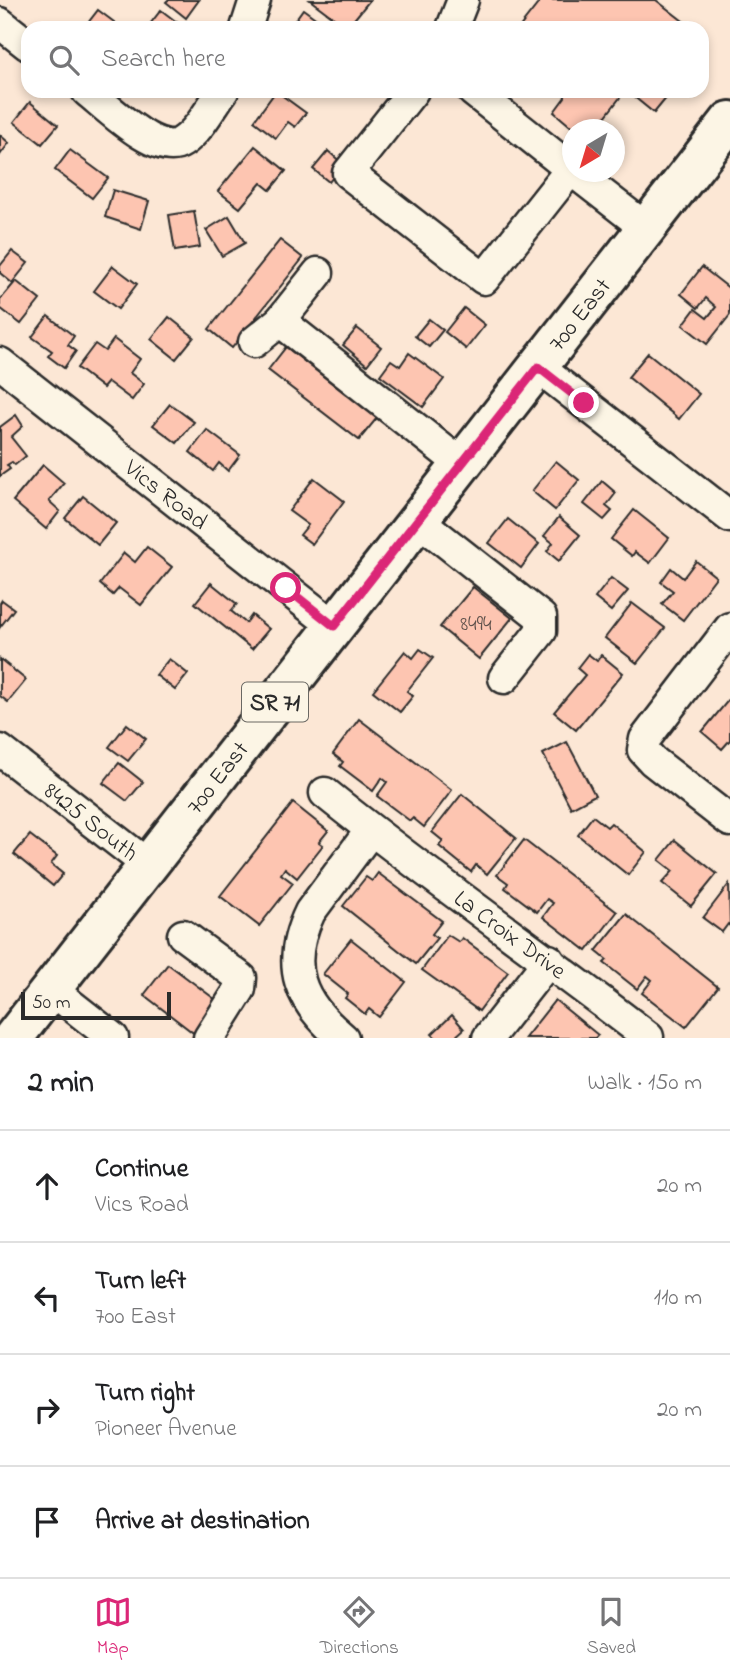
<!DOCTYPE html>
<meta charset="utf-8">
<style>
:root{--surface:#fff;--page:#f6f6f6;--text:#202124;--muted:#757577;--line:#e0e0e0;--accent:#db2777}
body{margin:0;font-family:"Indie Flower",sans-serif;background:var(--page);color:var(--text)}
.compass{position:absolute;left:562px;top:119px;width:63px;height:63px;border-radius:50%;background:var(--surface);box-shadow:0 4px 10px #0003;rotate:218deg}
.scale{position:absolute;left:21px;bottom:18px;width:150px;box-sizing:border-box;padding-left:7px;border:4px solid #2b2b2b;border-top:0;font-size:19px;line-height:24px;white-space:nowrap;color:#2b2b2b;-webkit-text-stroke:5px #fcf5e5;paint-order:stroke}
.stop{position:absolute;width:21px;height:21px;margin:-16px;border:5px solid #db2777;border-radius:50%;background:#fff}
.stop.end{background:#db2777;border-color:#fff;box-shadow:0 2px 7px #0008}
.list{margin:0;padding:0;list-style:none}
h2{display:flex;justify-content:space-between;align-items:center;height:91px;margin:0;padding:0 28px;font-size:30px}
h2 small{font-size:23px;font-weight:400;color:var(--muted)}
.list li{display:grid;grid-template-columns:46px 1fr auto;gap:21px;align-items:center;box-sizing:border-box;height:112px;padding:0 28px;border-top:2px solid var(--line)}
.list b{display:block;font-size:26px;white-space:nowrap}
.list p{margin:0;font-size:23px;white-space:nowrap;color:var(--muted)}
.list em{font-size:23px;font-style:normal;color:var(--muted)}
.icon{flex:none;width:38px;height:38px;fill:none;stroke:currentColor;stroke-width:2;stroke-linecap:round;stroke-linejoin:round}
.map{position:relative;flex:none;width:730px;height:1038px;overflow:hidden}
.search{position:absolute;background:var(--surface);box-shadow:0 4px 10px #0003;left:21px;right:21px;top:21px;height:77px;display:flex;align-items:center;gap:18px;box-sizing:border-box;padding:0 24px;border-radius:21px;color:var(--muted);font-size:26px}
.sheet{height:539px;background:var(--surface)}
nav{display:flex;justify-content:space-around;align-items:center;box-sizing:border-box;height:98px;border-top:2px solid var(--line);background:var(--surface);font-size:19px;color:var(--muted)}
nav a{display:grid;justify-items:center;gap:4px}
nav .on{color:var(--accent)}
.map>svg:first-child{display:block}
.building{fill:#fdc5b1;stroke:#2b2b2b;stroke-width:2}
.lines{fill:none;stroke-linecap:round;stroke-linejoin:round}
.minor-casing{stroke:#2b2b2b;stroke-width:35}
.major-casing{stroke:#2b2b2b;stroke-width:44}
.minor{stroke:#fcf5e5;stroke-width:30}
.major{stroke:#fcf5e5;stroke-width:38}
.route{stroke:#db2777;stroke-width:9}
.labels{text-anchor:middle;stroke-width:5;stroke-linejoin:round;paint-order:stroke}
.number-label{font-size:21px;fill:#60524c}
.shield{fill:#fcf5e5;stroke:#6a6863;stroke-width:2}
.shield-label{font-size:23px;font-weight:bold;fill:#2b2b2b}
.street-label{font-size:24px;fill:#2b2b2b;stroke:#fcf5e5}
</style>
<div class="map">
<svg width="730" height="1038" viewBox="0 0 730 1038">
<rect width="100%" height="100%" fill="#fce7d5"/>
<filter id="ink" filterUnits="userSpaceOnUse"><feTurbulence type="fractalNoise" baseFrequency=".0143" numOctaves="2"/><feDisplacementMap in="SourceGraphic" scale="14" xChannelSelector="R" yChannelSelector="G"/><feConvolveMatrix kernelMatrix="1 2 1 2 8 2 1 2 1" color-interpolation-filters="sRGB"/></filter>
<g filter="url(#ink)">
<g class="building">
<path d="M 168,0 L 199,0 L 186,18 L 166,2 Z"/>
<path d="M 310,0 L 370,0 L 347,28 Z"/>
<path d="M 541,0 L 656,0 L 692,28 L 519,28 Z"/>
<path d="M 303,9 L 329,28 L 300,28 L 293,23 Z"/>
<path d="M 98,10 L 122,28 L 84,28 Z"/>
<path d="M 161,10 L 178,23 L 175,28 L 147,28 Z"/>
<path d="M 276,91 L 306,113 L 295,127 L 288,122 L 276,138 L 254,121 Z"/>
<path d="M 564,91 L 625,91 L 595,130 L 575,130 L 554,112 L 565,97 Z"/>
<path d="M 627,91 L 672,91 L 654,113 Z"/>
<path d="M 30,102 L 58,125 L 42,144 L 14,122 Z"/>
<path d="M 0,135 L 9,143 L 0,155 Z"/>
<path d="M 255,146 L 286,171 L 270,190 L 261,183 L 240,208 L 218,191 Z"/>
<path d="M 70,150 L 108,178 L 92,198 L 55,170 Z"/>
<path d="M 328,151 L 343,164 L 329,182 L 313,169 Z"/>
<path d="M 113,190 L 149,201 L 141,229 L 105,217 Z"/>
<path d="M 194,211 L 200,247 L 175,251 L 169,215 Z"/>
<path d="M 229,216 L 245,243 L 222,256 L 206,230 Z"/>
<path d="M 280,240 L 303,258 L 232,348 L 209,329 Z"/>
<path d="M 12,251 L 28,263 L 12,283 L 0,273 L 0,266 Z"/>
<path d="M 113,266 L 137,284 L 118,309 L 94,291 Z"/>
<path d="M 702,267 L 730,289 L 730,315 L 707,344 L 683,325 L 695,309 L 707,318 L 716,307 L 706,298 L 698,308 L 681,294 Z"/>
<path d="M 16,281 L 40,300 L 21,324 L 0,308 L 0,300 Z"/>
<path d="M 464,308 L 485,325 L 466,349 L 445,332 Z"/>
<path d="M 48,316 L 74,336 L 68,345 L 76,351 L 64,368 L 48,356 L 52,351 L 32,337 Z"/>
<path d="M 169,317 L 194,337 L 176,359 L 151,339 Z"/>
<path d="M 429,319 L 443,330 L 429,347 L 415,336 Z"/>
<path d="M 357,328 L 381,347 L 367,365 L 343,345 Z"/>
<path d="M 114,339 L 140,359 L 130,373 L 144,384 L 132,400 L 108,382 L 103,388 L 77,368 L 95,344 L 105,351 Z"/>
<path d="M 286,347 L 377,418 L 359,440 L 268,370 Z"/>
<path d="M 409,353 L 444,379 L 423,407 L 380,375 L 391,360 L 400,366 Z"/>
<path d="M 648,353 L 699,394 L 679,419 L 628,377 Z"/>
<path d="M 170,404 L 194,422 L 177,443 L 153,425 Z"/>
<path d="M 16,415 L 23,426 L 11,437 L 26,456 L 15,465 L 12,462 L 7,465 L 10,469 L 0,476 L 0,427 Z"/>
<path d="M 207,430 L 240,455 L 228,471 L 219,463 L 213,471 L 190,452 Z"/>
<path d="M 556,461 L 579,480 L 555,510 L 532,491 Z"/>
<path d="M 43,465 L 64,483 L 49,501 L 60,511 L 46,529 L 13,501 Z"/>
<path d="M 314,478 L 344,501 L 312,544 L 300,535 L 308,525 L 289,511 Z"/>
<path d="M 602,481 L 616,493 L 606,506 L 612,511 L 604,520 L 584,504 Z"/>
<path d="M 83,496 L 116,523 L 98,545 L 65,518 Z"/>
<path d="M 634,510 L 669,538 L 650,563 L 635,552 L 632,556 L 611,539 Z"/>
<path d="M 559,517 L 580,535 L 559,561 L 547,551 L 553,543 L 544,536 Z"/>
<path d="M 508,519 L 539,544 L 521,568 L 489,543 Z"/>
<path d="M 147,547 L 172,567 L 141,605 L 119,588 L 113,595 L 100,584 L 124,553 L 135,562 Z"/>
<path d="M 696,561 L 716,577 L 683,620 L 662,604 L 673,591 L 661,582 L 671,568 L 683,578 Z"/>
<path d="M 611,578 L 628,591 L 611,611 L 595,598 Z"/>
<path d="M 211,583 L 237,604 L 231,611 L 246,623 L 252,615 L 269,629 L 252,649 L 195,603 Z"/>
<path d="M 473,587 L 512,618 L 479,659 L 440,627 Z"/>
<path d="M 2,600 L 14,609 L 0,627 L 0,603 Z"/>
<path d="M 632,603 L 665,628 L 637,663 L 605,638 Z"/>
<path d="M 420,649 L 433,658 L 407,691 L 413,696 L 400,712 L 373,691 L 405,651 L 413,658 Z"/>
<path d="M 588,654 L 597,661 L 601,655 L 623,673 L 576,730 L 554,712 L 585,675 L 577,668 Z"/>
<path d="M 0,659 L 26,680 L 8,702 L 0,696 Z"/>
<path d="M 169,659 L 188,674 L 175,690 L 156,675 Z"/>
<path d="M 730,698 L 730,740 L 722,749 L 702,732 Z"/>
<path d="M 359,719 L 452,790 L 424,827 L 413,818 L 410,821 L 377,796 L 387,782 L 382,778 L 373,791 L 340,766 L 343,762 L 333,754 Z"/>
<path d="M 127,724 L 146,739 L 128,761 L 109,747 Z"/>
<path d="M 567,742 L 595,795 L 571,808 L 543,754 Z"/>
<path d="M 119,763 L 143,782 L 127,801 L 103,783 Z"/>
<path d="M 462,794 L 516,838 L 487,874 L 476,865 L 471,872 L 439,846 L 443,841 L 432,832 Z"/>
<path d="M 293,803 L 328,831 L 319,842 L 323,845 L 297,878 L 285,868 L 281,874 L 293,883 L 259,926 L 220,896 Z"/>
<path d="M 593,816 L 607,827 L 611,823 L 646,852 L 628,875 L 578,835 Z"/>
<path d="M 30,835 L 57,856 L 51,864 L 63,874 L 53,886 L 14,854 Z"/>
<path d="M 524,840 L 617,912 L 587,951 L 543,917 L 553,903 L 547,899 L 537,912 L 505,888 L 508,883 L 497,875 Z"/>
<path d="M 675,840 L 717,874 L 691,906 L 662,883 L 673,871 L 659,860 Z"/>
<path d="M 378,873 L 442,921 L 432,934 L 437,938 L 416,964 L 343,906 L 366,877 L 372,881 Z"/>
<path d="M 729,884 L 730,926 L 728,924 L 722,932 L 703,918 Z"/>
<path d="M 626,914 L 718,987 L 686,1027 L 642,993 L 652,980 L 647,976 L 637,989 L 604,963 L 607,960 L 596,951 Z"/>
<path d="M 448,935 L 459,942 L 462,938 L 508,972 L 479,1011 L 422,970 Z"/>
<path d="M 351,939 L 406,982 L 379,1017 L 369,1009 L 365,1014 L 345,998 L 348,994 L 323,974 Z"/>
<path d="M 168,964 L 220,1003 L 196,1035 L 144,995 Z"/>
<path d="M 555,1000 L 598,1035 L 595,1038 L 525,1038 Z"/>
<path d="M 452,1015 L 464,1029 L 454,1038 L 436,1038 L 432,1034 Z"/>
</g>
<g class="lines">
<defs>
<g id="minor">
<path d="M 0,23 L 28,45"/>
<path d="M 246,28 L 255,0"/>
<path d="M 452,28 L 463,0"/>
<path d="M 87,91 C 106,106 158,158 182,142 C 199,131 211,107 223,91"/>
<path d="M 413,91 L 348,173 L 484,279 L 571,169"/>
<path d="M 473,91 L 572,170"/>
<path d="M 574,172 L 646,228"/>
<path d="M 318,273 L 280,321 L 461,464"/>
<path d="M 254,342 L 280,321"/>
<path id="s1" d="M 0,363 L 334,626"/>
<path d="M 538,367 L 730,517"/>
<path d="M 418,520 L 541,617 L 541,631 L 504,678"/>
<path d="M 730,628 L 645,739 L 643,750 L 653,761 L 730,821"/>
<path id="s2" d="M 0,750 L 148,865"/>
<path id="s3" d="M 325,793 C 430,878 541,954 648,1037"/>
<path d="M 183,935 L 241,978 L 240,989 L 209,1038"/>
<path d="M 52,990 L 113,1038"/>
<path d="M 343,1038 C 299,1002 284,966 310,912 L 371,830"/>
<path d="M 488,1038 L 549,960"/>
</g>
<g id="major">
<path id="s4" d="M 13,1038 L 730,121"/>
</g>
</defs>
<use href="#minor" class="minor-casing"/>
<use href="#major" class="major-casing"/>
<use href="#minor" class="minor"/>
<use href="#major" class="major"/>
</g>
</g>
<g class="lines" filter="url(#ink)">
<path class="route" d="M 286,588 L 334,626 L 538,367 L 584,403"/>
</g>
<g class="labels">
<g class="number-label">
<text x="476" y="630">8494</text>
</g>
<rect class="shield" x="242" y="682.5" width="66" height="39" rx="5"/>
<g class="shield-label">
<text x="275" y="710">SR 71</text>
</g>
<g class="street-label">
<text dy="8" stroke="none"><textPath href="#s4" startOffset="919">700 East</textPath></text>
<text dy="8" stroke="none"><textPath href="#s1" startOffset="212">Vics Road</textPath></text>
<text dy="8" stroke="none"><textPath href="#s4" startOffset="331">700 East</textPath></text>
<text dy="8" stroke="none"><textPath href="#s2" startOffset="116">8425 South</textPath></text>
<text dy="8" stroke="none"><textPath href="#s3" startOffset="233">La Croix Drive</textPath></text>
</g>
</g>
</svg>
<svg class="compass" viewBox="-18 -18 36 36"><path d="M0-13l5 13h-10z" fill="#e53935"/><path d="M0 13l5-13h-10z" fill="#757577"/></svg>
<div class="scale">50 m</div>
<div class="stop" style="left:286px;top:588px"></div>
<div class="stop end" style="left:584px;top:403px"></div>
<div class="search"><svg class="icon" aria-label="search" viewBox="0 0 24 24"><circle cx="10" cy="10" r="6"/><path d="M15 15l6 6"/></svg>Search here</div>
</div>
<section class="sheet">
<h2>2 min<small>Walk · 150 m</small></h2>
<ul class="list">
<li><svg class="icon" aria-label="ahead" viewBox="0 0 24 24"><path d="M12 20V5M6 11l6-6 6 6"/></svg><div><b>Continue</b><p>Vics Road</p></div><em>20 m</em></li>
<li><svg class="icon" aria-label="left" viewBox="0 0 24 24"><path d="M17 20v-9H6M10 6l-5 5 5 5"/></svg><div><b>Turn left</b><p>700 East</p></div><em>110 m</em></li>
<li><svg class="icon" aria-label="right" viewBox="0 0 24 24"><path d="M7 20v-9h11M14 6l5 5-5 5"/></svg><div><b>Turn right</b><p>Pioneer Avenue</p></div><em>20 m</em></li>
<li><svg class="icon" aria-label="arrive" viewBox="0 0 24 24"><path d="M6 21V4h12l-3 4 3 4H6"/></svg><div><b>Arrive at destination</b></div></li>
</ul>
</section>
<nav>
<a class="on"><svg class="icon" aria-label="map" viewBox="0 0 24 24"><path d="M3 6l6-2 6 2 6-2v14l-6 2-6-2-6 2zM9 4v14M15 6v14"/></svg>Map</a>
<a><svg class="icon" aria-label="directions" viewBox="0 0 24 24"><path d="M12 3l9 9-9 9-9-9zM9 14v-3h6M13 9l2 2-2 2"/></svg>Directions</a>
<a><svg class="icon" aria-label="saved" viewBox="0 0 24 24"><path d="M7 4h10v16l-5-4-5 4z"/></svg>Saved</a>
</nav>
